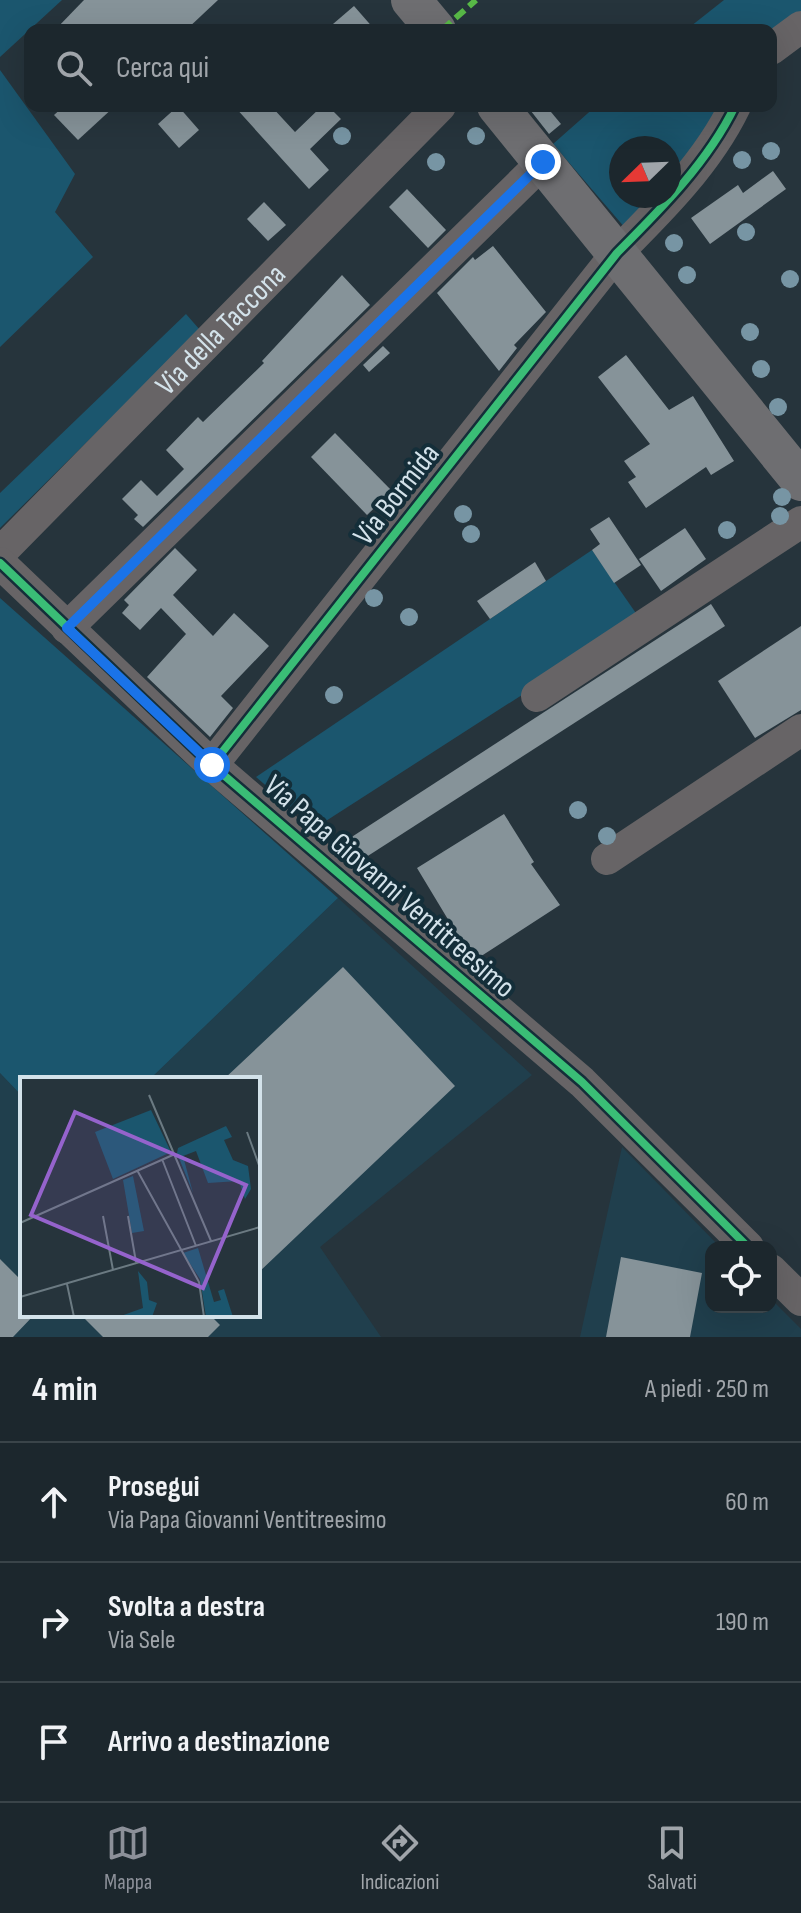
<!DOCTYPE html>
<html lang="it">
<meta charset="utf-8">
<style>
:root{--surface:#1c272d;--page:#293339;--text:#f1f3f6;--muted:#a0a5aa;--line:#3a4449;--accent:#8c9099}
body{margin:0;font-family:"Sofia Sans Condensed",sans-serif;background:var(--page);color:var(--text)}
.controls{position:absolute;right:24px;bottom:24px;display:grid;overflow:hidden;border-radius:16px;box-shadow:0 8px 32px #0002}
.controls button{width:72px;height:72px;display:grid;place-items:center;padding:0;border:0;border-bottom:2px solid var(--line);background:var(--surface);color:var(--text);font:40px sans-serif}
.compass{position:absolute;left:609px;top:136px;width:72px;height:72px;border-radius:50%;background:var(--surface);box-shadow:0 8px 32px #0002;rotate:247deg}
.stop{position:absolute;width:24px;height:24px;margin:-18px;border:6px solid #1a73e8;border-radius:50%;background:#fff}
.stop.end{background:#1a73e8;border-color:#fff;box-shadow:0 2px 8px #0008}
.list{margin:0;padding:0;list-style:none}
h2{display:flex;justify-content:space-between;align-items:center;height:104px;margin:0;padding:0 32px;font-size:34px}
h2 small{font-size:26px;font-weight:400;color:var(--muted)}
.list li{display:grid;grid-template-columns:52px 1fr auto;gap:24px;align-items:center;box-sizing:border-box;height:120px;padding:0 32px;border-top:2px solid var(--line)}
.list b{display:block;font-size:30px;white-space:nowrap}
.list p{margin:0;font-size:26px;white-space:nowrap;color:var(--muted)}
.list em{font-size:26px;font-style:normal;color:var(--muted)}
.icon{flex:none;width:44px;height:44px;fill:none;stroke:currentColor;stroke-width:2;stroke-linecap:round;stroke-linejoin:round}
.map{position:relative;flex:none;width:801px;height:1337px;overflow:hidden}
.search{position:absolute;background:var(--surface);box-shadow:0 8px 32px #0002;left:24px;right:24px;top:24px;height:88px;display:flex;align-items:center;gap:20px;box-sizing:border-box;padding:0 28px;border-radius:16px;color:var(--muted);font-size:30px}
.sheet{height:464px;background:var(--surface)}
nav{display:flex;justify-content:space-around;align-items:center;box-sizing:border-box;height:112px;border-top:2px solid var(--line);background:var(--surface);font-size:22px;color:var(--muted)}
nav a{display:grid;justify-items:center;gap:4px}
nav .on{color:var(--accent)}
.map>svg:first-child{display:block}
.built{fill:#203f4d}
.green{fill:#1b566e}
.building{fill:#869399}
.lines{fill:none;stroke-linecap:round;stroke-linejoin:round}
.minor{stroke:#676466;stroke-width:32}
.major{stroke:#6e6e71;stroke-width:40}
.quiet{stroke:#58b947;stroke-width:6;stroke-dasharray:12 6;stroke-linecap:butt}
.cycleway-casing{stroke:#142e39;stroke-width:13}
.cycleway{stroke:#3abd76;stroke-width:8}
.tree{fill:#7795a4}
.route{stroke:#1a73e8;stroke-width:10}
.labels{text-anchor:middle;stroke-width:8;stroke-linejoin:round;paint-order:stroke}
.street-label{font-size:30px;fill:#d3e2ea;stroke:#142e39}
.inset-road{fill:none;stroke:#6b7a82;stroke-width:2}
.view{fill:#9563cc;fill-opacity:0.15;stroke:#9563cc;stroke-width:4}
.inset-edge{fill:none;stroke:#d3e2ea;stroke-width:4}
</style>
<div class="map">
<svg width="801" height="1337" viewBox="0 0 801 1337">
<rect width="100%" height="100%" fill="#26343c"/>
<g class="built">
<path d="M 338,898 L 532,1075 L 320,1247 L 381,1337 L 0,1337 L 0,1073 L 22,1096 L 22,1315 L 258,1315 L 258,1079 L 150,1079 Z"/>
<path d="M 622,1147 L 720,1247 L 711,1247 L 711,1307 L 771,1307 L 771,1299 L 801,1329 L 801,1337 L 580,1337 Z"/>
</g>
<g class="green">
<path d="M 0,0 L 62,0 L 0,57 Z"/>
<path d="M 724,0 L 801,0 L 801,15 L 771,30 L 686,30 Z"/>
<path d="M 0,70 L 75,174 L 55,212 L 93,257 L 0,347 Z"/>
<path d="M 596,106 L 719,106 L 696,149 L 669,180 L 669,148 L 621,148 L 621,196 L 655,196 L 626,229 L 553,144 Z"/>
<path d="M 186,314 L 200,330 L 0,528 L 0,493 Z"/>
<path d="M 592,550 L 640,619 L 315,828 L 256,777 Z"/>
<path d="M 0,598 L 338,898 L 150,1079 L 22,1079 L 22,1096 L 0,1073 Z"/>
</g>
<g class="building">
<path d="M 84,0 L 218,0 L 186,30 L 55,30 Z"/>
<path d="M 354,6 L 375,30 L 326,30 Z"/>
<path d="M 64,106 L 115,106 L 78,140 L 54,115 Z"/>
<path d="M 178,106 L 199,130 L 179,148 L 158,124 Z"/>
<path d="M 234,106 L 271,106 L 295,132 L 322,106 L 328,106 L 341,119 L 310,149 L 329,170 L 309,189 Z"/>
<path d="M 527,106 L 546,106 L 561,124 L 549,134 Z"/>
<path d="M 773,171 L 786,189 L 710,244 L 691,218 L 738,185 L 743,193 Z"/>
<path d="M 407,189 L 446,230 L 428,248 L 389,207 Z"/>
<path d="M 264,202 L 286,225 L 268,241 L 247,219 Z"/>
<path d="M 493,246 L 546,312 L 514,345 L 517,348 L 499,371 L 437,293 L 473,257 L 475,260 Z"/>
<path d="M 342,275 L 370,305 L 143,527 L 134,519 L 138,515 L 122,499 L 141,480 L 157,496 L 184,469 L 166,450 L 198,417 L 203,422 L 264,363 L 262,361 Z"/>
<path d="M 383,346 L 390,353 L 369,372 L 363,365 Z"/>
<path d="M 626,355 L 669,410 L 693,396 L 734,461 L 711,475 L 706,467 L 646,508 L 628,482 L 636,477 L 624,461 L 650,444 L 598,377 Z"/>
<path d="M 335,433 L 392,491 L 367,515 L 311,457 Z"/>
<path d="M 609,517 L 641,565 L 614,583 L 592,550 L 600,544 L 590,529 Z"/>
<path d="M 685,528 L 706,559 L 661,591 L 639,559 Z"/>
<path d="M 175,548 L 197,570 L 173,595 L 213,636 L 234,613 L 269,646 L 221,696 L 233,708 L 210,737 L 147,677 L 186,634 L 161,608 L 140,630 L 122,613 L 129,605 L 124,600 Z"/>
<path d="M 535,562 L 546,581 L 490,619 L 477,601 Z"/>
<path d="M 711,604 L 725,626 L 360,861 L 347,840 Z"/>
<path d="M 801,626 L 801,710 L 755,738 L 718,681 Z"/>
<path d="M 504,814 L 534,862 L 531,864 L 560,905 L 472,962 L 448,942 L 458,936 L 417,868 Z"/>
<path d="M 343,967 L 455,1086 L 258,1273 L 258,1079 L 224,1079 Z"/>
<path d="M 621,1257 L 702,1273 L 690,1337 L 606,1337 Z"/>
<path d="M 0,1259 L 22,1281 L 22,1315 L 34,1315 L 13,1337 L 0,1337 Z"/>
<path d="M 81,1315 L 210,1315 L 220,1325 L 208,1337 L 103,1337 Z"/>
</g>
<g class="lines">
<g class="minor">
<path d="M 771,49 L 801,27"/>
<path id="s1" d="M 0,553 L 440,106"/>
<path d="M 0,563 L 212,765 L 582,1082 L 748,1247"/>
<path d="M 67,628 L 543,162"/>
<path d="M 537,696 L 801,522"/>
<path d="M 212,765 L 617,253 C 661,209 708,162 735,106"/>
<path d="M 607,859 L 801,730"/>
<path d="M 771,1270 L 801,1300"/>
</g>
<g class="major">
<path d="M 411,0 L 436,30"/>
<path d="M 497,106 L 801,481"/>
</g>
<path class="quiet" d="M 442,30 L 476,0"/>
<defs>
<g id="cycleway">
<path d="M 0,563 L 212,765 L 582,1082 L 748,1247"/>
<path d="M 212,765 L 617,253 C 661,209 708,162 735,106"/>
</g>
</defs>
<use href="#cycleway" class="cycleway-casing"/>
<use href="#cycleway" class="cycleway"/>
</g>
<g class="tree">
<circle cx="342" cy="136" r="9"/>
<circle cx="476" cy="136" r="9"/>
<circle cx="771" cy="151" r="9"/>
<circle cx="742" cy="160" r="9"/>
<circle cx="436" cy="162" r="9"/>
<circle cx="746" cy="232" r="9"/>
<circle cx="674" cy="243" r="9"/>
<circle cx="687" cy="275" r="9"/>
<circle cx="790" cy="279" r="9"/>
<circle cx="750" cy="332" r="9"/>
<circle cx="761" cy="369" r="9"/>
<circle cx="778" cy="407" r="9"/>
<circle cx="414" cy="477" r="9"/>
<circle cx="782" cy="497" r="9"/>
<circle cx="463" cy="514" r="9"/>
<circle cx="780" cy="516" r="9"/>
<circle cx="375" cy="525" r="9"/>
<circle cx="727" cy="530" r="9"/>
<circle cx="471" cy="534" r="9"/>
<circle cx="374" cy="598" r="9"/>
<circle cx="409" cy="617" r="9"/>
<circle cx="334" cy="695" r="9"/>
<circle cx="578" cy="810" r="9"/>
<circle cx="607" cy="836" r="9"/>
</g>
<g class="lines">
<path class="route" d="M 212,765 L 67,628 L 543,162"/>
</g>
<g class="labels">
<g class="street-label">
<text dy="10" stroke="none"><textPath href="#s1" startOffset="314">Via della Taccona</textPath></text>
<text transform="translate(396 494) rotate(-52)" y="10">Via Bormida</text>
<text transform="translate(390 886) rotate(41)" y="10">Via Papa Giovanni Ventitreesimo</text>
</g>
</g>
<g transform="translate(20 1077)">
<rect width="240" height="240" fill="#26343c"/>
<path d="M 131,33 L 151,75 L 93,102 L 75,55 ZM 206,49 L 212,60 L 204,63 L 213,83 L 228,89 L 231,112 L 225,122 L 219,104 L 188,106 L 176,74 L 163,79 L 173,116 L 157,76 L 158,71 ZM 113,99 L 124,154 L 112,156 L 103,103 ZM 178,171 L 194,225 L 201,223 L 198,214 L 204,212 L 213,240 L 186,240 L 180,202 L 163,176 ZM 118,194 L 127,205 L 129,223 L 137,226 L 132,240 L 98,240 L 123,231 Z" fill="#1b566e"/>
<path class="inset-road" d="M 129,18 L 191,164M 227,55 L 240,91M 142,82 L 176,169M 117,93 L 179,205 L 184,240M 83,139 L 93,193M 108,139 L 116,185M 0,146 L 155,77M 47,207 L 54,240M 0,220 L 240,150"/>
<path class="view" d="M 55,35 L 226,108 L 183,211 L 11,138 Z"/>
<rect width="240" height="240" class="inset-edge"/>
</g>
</svg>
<div class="controls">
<button><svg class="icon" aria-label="locate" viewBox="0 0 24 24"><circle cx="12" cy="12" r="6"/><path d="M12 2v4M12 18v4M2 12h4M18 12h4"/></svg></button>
</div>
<svg class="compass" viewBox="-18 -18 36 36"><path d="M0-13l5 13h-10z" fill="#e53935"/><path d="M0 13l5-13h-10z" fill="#a0a5aa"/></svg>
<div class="stop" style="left:212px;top:765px"></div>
<div class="stop end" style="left:543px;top:162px"></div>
<div class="search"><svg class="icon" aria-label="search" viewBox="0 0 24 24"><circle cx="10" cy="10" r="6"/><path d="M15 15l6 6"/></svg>Cerca qui</div>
</div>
<section class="sheet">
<h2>4 min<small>A piedi · 250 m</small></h2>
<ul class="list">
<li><svg class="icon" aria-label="ahead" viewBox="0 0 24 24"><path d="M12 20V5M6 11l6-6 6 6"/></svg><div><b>Prosegui</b><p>Via Papa Giovanni Ventitreesimo</p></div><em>60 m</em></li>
<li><svg class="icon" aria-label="right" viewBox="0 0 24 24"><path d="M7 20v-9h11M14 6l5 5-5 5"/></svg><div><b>Svolta a destra</b><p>Via Sele</p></div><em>190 m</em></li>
<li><svg class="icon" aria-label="arrive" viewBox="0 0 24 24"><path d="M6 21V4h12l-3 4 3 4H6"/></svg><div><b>Arrivo a destinazione</b></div></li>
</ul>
</section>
<nav>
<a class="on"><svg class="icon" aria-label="map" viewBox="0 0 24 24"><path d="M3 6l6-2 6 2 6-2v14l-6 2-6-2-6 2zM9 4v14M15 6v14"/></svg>Mappa</a>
<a><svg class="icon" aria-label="directions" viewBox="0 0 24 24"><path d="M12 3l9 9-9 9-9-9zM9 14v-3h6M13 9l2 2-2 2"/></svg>Indicazioni</a>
<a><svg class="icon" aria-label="saved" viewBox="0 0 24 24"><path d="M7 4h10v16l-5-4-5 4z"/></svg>Salvati</a>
</nav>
